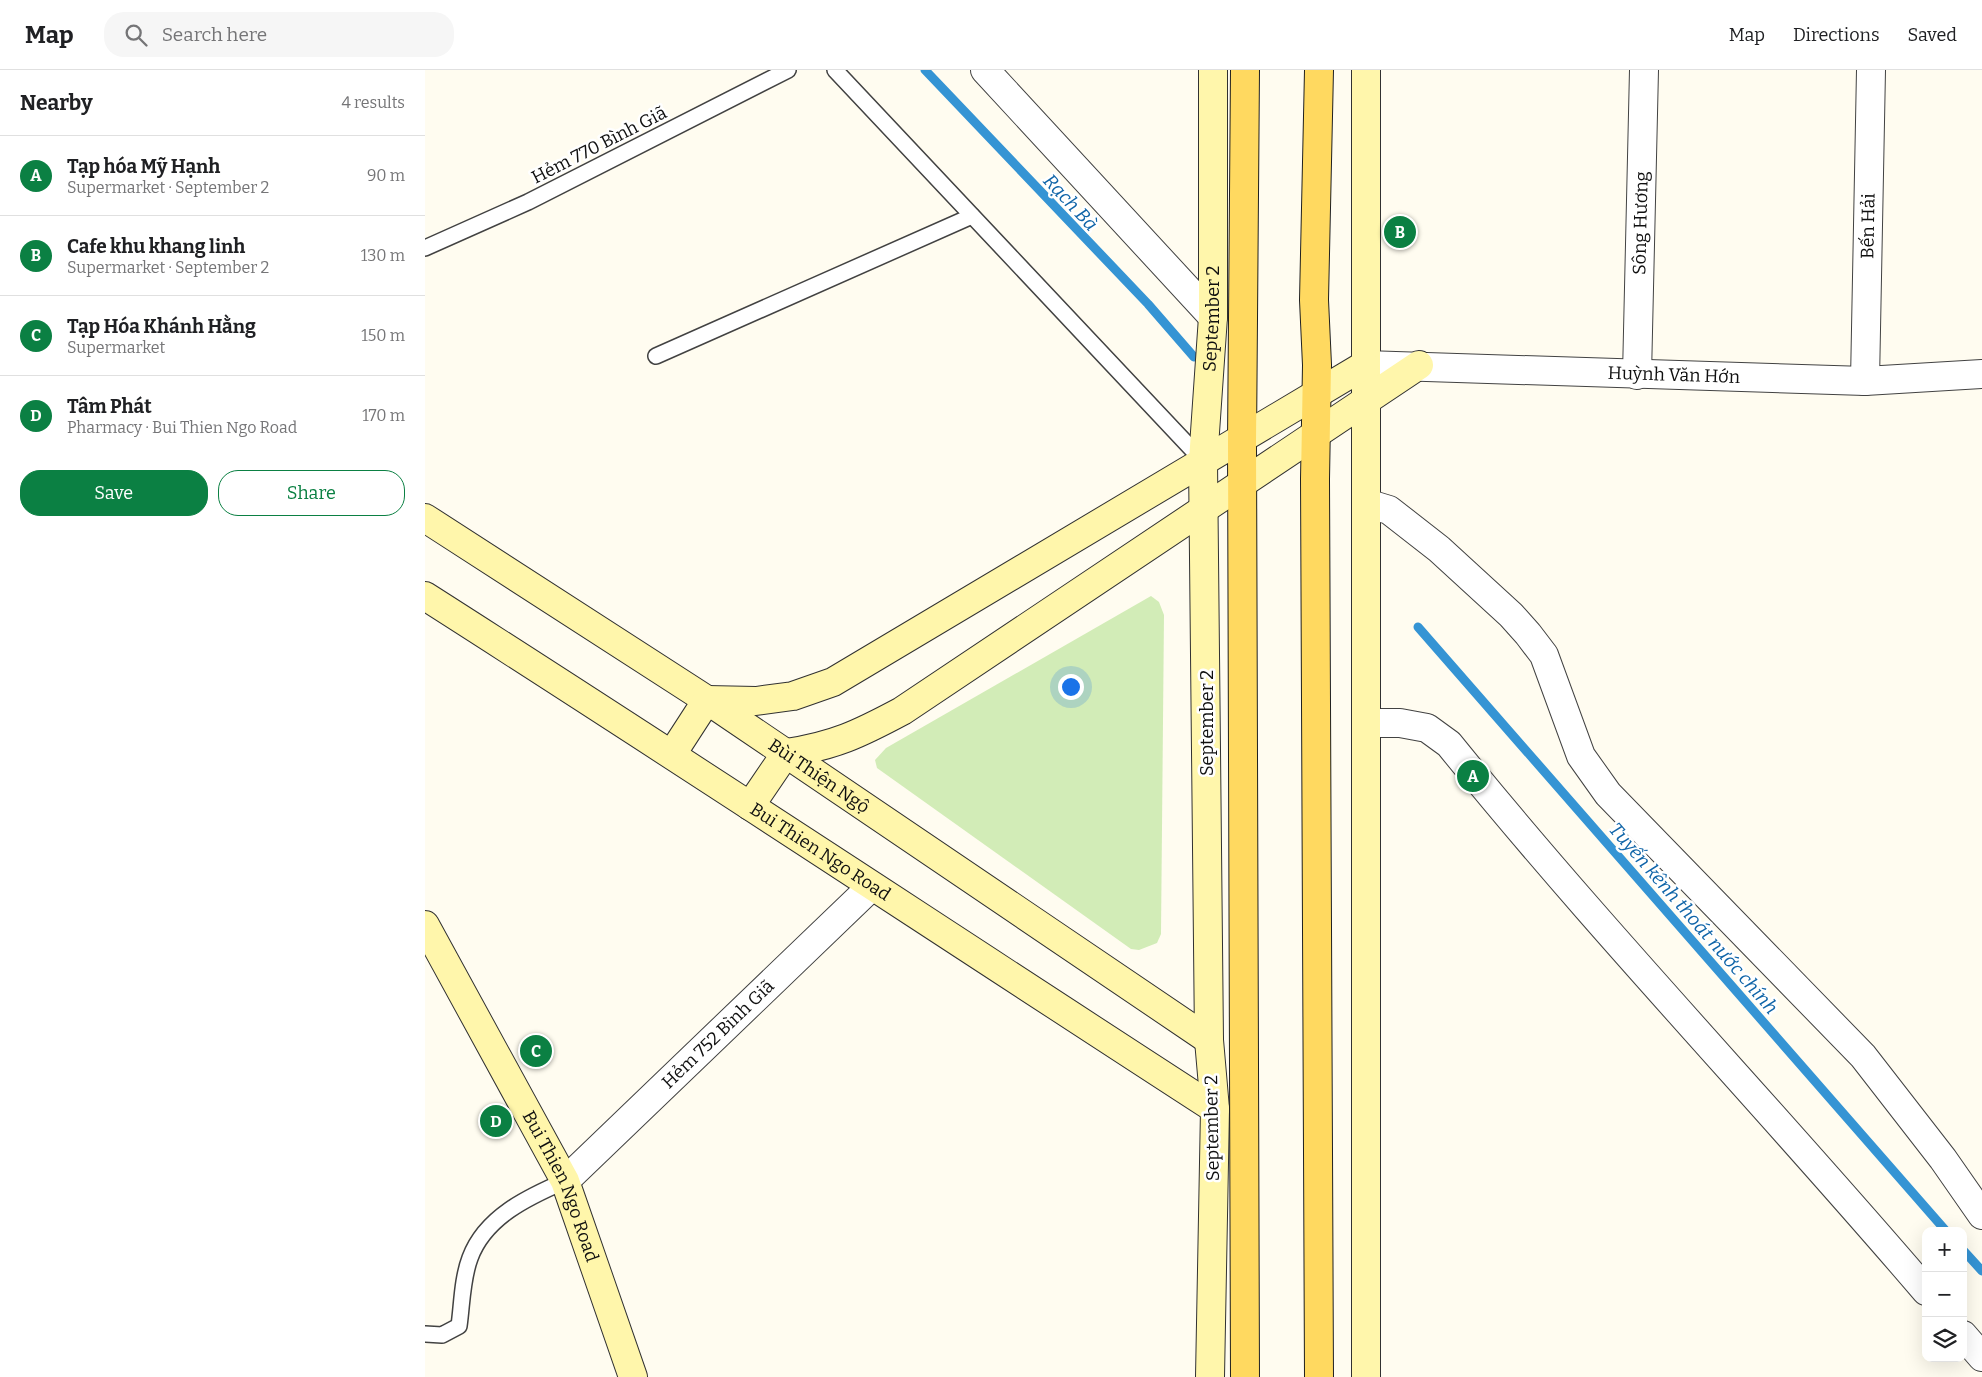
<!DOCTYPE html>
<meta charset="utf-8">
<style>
:root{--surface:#fff;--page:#f6f6f6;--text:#202124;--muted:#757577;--line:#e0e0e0;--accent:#0b8043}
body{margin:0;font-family:Bitter,serif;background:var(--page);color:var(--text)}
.controls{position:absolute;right:15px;bottom:15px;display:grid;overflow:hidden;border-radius:10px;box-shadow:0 5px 20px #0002}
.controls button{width:45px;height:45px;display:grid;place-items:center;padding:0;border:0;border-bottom:1px solid var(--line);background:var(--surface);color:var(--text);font:25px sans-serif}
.you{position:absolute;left:645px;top:616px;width:18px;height:18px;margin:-12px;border:4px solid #fff;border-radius:50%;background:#1a73e8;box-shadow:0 0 0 8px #1a73e833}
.badge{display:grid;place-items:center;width:32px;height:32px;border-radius:50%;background:var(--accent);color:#fff;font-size:16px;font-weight:700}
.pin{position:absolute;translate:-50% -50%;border:2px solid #fff;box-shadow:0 1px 5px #0006}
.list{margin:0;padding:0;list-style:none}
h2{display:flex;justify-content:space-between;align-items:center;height:65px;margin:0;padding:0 20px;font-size:21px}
h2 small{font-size:16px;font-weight:400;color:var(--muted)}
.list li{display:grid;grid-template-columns:32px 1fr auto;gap:15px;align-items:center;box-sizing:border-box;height:80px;padding:0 20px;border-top:1px solid var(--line)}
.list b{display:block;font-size:19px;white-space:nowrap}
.list p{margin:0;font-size:16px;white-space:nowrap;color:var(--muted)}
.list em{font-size:16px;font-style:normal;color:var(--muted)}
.actions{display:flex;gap:10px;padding:15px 20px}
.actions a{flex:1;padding:11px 0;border:1px solid var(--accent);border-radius:20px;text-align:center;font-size:18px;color:var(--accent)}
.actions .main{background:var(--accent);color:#fff}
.icon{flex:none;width:28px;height:28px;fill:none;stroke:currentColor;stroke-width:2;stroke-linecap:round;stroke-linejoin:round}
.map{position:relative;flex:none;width:1557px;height:1307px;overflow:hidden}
header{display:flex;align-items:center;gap:30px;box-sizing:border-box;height:70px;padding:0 25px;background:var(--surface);border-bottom:1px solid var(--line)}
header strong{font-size:24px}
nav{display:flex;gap:28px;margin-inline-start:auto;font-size:18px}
.search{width:350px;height:45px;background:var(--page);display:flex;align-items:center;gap:12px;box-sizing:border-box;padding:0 18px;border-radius:20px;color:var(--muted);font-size:19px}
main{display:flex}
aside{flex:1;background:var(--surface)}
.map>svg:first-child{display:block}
.green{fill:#d2ecb7}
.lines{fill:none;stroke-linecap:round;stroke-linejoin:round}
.stream{stroke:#3594d4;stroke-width:9}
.lane-casing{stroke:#424242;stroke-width:18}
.street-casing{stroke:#424242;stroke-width:30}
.secondary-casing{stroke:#313131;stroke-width:30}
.primary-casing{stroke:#202020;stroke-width:30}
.lane{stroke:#fff;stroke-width:15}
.street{stroke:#fff;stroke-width:28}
.secondary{stroke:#fff6ab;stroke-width:28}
.primary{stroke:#ffd960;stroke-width:28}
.labels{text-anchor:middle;stroke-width:5;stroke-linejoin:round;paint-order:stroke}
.street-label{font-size:18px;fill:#0f0f0f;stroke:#fff}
.water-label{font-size:19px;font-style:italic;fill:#1065a8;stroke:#fff}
</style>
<header>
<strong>Map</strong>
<div class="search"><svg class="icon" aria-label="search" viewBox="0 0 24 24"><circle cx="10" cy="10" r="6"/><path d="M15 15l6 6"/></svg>Search here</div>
<nav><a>Map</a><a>Directions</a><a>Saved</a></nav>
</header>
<main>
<aside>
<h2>Nearby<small>4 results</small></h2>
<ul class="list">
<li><span class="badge">A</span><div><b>Tạp hóa Mỹ Hạnh</b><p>Supermarket · September 2</p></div><em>90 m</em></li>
<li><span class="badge">B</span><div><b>Cafe khu khang linh</b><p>Supermarket · September 2</p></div><em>130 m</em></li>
<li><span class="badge">C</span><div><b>Tạp Hóa Khánh Hằng</b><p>Supermarket</p></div><em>150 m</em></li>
<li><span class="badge">D</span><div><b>Tâm Phát</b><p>Pharmacy · Bui Thien Ngo Road</p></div><em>170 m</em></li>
</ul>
<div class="actions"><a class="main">Save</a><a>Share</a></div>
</aside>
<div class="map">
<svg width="1557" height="1307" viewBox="0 0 1557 1307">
<rect width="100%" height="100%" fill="#fffcf0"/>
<path class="green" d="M 726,526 L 734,532 L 739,545 L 736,864 L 732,873 L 714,880 L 706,879 L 452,698 L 450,690 L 461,678 Z"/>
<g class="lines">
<g class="stream">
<path d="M 500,0 L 723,234 L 769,287"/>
<path d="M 993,557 L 1521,1161"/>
<path d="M 1538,1180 L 1557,1201"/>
</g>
<defs>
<g id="lane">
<path d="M 410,0 L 778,391"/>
<path d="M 0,178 L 103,132 L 363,0"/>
<path d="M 231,286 L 547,146"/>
<path d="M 0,1264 L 17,1265 L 34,1256 C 37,1235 37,1209 45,1188 C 60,1147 103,1127 140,1111"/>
</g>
<g id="street">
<path d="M 560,0 L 788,247"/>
<path id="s1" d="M 940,295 L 1440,311 L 1557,304"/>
<path id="s2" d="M 1212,305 L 1219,0"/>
<path id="s3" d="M 1440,311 L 1446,0"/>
<path d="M 941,433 L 964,440 L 1014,479 L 1086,545 L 1103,564 L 1119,585 L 1156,686 L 1183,724 L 1438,986 L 1518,1089 L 1557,1145"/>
<path d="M 943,653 L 975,653 L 1002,658 L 1024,674 C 1176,862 1344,1037 1501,1221"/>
<path id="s4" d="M 140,1111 L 446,817"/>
<path d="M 1538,1265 L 1557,1287"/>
</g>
<g id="secondary">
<path d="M 941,0 L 941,1307"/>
<path id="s5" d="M 0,448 L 282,630 L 784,970"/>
<path id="s6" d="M 0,526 C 265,695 526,868 790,1039"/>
<path d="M 247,684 L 282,630 L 331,631 L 368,626 L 408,612 L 940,295"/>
<path d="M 325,736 L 361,683 C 409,676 434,664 477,641 L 994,295"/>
<path id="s7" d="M 0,855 L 140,1111 L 208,1307"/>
<path id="s8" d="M 785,1307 L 790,1039 L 784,970 L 778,391 L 788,247 L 788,0"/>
</g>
<g id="primary">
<path d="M 820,0 L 817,373 L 820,1307"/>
<path d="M 894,0 L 889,230 L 892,295 L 890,409 L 894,1307"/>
</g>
</defs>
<use href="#lane" class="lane-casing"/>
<use href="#street" class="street-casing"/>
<use href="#secondary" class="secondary-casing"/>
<use href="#primary" class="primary-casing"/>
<use href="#lane" class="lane"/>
<use href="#street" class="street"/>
<use href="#secondary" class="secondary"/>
<use href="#primary" class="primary"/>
</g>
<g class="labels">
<g class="street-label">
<text transform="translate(174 75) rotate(-27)" y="6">Hẻm 770 Bình Giã</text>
<text dy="6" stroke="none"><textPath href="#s2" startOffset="152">Sông Hương</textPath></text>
<text dy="6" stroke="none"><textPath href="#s3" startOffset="155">Bến Hải</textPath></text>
<text dy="6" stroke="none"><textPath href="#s8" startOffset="1059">September 2</textPath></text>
<text dy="6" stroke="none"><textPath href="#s1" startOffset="309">Huỳnh Văn Hớn</textPath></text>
<text transform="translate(782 653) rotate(-90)" y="6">September 2</text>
<text dy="6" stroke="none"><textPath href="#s5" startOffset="471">Bùi Thiện Ngộ</textPath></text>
<text dy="6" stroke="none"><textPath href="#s6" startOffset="471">Bui Thien Ngo Road</textPath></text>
<text dy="6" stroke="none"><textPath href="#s4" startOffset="212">Hẻm 752 Bình Giã</textPath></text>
<text transform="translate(787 1058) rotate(-91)" y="6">September 2</text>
<text dy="6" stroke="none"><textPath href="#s7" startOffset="295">Bui Thien Ngo Road</textPath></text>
</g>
<g class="water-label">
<text transform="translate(646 132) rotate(47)" y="7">Rạch Bà</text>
<text transform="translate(1269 848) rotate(49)" y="7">Tuyến kênh thoát nước chính</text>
</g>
</g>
</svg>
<div class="controls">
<button>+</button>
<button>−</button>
<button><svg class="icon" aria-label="layers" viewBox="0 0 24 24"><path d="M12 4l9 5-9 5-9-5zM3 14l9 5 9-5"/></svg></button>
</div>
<div class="you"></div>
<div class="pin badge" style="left:1048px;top:706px">A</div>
<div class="pin badge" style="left:975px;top:162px">B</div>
<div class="pin badge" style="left:111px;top:981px">C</div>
<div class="pin badge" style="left:71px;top:1051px">D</div>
</div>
</main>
